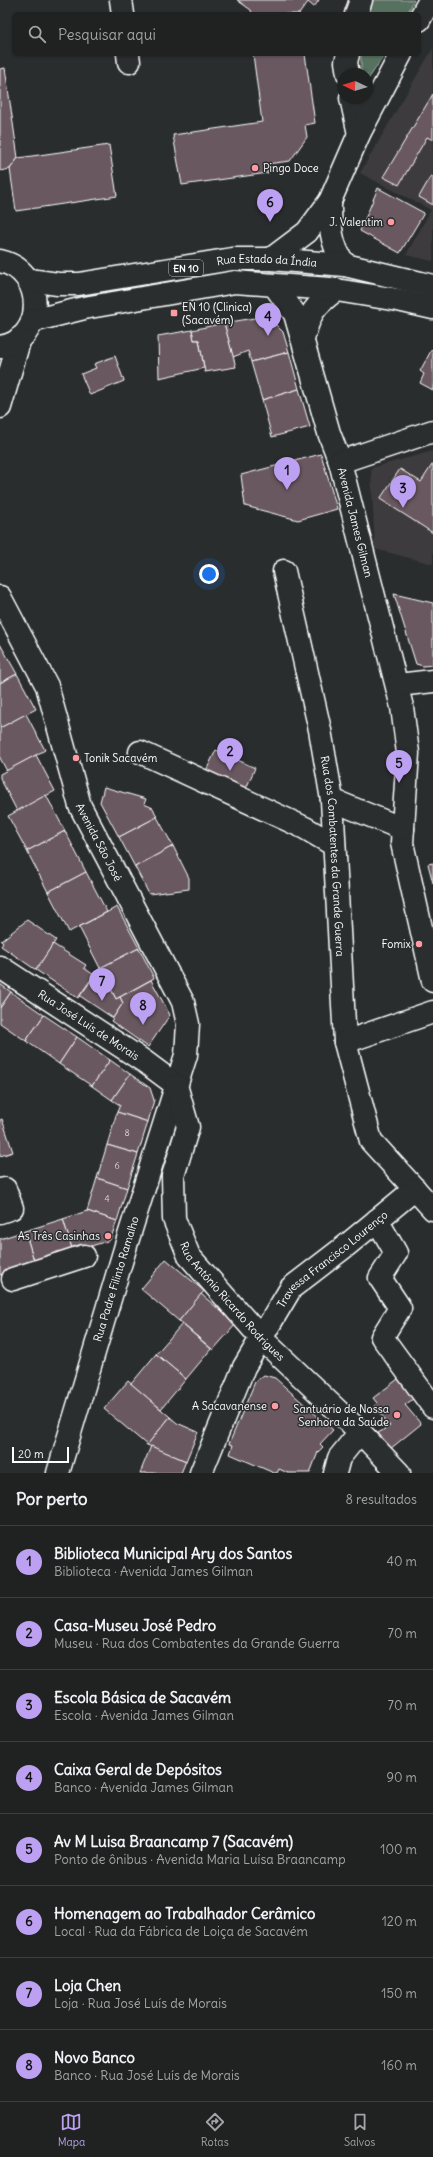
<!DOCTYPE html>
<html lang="pt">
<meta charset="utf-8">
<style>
:root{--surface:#202222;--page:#2d2f2f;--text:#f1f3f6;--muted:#a2a4a5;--line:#3d3f40;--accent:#bca0f2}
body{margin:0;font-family:Delius,sans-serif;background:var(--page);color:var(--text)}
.compass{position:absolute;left:337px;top:68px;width:36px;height:36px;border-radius:50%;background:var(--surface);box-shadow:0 1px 3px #0004;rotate:274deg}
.scale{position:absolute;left:12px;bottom:10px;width:57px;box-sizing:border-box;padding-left:4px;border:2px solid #fff;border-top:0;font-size:11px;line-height:14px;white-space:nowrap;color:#fff;-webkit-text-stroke:3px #2a2d2e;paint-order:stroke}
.you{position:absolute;left:209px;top:574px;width:14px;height:14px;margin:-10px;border:3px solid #fff;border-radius:50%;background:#1a73e8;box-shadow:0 0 0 6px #1a73e833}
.badge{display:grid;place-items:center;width:26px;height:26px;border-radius:50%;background:var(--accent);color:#111;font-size:13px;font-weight:700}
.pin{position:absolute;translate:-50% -33px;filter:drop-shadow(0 1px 2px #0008)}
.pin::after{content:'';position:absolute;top:21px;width:14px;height:12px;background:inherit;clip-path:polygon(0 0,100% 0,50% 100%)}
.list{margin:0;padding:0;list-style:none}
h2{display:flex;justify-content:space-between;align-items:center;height:52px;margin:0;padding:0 16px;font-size:17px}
h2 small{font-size:13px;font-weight:400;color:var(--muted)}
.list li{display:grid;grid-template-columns:26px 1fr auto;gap:12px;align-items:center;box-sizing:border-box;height:72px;padding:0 16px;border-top:1px solid var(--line)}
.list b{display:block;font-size:15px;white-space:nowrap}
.list p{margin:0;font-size:13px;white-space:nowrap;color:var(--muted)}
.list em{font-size:13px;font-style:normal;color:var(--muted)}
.icon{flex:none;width:22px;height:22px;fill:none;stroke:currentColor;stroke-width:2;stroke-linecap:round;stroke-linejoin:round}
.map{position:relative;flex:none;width:433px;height:1473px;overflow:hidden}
.search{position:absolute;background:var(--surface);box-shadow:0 1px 3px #0004;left:12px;right:12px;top:12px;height:44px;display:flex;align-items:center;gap:10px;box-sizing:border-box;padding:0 14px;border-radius:6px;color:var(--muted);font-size:15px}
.sheet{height:628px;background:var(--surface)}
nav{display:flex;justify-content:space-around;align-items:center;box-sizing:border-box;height:56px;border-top:1px solid var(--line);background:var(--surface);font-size:11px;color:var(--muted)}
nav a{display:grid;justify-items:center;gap:2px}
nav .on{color:var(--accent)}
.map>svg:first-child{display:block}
.built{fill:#3d3a3d}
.green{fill:#56715f;stroke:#aab8af}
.building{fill:#695860;stroke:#fff}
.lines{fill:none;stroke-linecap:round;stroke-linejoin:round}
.minor-casing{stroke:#fff;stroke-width:25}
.major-casing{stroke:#fff;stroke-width:25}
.minor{stroke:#2a2d2e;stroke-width:22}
.major{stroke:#2a2d2e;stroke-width:22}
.poi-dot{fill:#ff9aa2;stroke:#2a2d2e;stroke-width:1.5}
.labels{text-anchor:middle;stroke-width:3;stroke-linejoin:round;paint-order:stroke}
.number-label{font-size:9px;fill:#dad5d7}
.shield{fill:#2a2d2e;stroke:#bfc0c0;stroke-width:1}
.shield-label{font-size:10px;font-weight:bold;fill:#fff}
.poi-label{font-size:11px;fill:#fff;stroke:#2a2d2e;text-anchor:end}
.street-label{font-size:11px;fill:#fff;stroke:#2a2d2e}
</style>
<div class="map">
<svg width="433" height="1473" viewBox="0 0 433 1473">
<rect width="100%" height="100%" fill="#2a2d2e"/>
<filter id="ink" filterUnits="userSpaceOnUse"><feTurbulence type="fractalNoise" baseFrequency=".025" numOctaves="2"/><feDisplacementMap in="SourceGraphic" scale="8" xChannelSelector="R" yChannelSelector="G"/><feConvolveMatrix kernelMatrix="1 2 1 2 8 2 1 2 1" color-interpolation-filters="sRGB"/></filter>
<g filter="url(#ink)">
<g class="built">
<path d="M 433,48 L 433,261 L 406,255 L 431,210 L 360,173 Z"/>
<path d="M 433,451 L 433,564 L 375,549 L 371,468 Z"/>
</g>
<g class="green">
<path d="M 370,0 L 414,0 L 407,14 L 366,14 Z"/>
<path d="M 361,54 L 385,54 L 367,81 L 367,74 L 361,74 Z"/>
</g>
<g class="building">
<path d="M 237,0 L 319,0 L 314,7 L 308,2 L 299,14 L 252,14 L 251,10 Z"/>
<path d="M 253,54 L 305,54 L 315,123 L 305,125 L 307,137 L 290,161 L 267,164 L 268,173 L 182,185 L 173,135 L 262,122 Z"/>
<path d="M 5,68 L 18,158 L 10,169 L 0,171 L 0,69 Z"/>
<path d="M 433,94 L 433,140 L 427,137 L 399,185 L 383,177 Z"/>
<path d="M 109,145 L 117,196 L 16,211 L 10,169 L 18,158 Z"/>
<path d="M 431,176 L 433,177 L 433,205 L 419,197 Z"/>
<path d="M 378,188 L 424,213 L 400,253 L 360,231 Z"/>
<path d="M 267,316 L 283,332 L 289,352 L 251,362 L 248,351 L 233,357 L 224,323 Z"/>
<path d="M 224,323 L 236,367 L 205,372 L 199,340 L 194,340 L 192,330 Z"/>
<path d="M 192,330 L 194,340 L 199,340 L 204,368 L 159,378 L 158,336 Z"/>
<path d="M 432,349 L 433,350 L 433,390 L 420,383 L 424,374 L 420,371 Z"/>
<path d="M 289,352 L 299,389 L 262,400 L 251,362 Z"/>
<path d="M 115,356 L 124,381 L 90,395 L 81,374 L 96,368 L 94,364 Z"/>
<path d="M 299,389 L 310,427 L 272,437 L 262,400 Z"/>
<path d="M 321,454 L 337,509 L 298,520 L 245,506 L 241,475 Z"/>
<path d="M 432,465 L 433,465 L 433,533 L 380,499 L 400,469 L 421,482 Z"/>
<path d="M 394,594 L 433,603 L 433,665 L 423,666 L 416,664 Z"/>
<path d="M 0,644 L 17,674 L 0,683 Z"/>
<path d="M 17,674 L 36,709 L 0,728 L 0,683 Z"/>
<path d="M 26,714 L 45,750 L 7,771 L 0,758 L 0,728 Z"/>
<path d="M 216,750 L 255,768 L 245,791 L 205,773 Z"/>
<path d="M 36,755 L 55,791 L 17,811 L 0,778 L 0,774 Z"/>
<path d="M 104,787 L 146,799 L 144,804 L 153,808 L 157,817 L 119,837 L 100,802 Z"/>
<path d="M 46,795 L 65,831 L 27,851 L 8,816 Z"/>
<path d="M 157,817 L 173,846 L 135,867 L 119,837 Z"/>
<path d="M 65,831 L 86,872 L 48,892 L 27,851 Z"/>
<path d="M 173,846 L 189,878 L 189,889 L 149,894 L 135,867 Z"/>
<path d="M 433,863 L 433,883 L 428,864 Z"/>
<path d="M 86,872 L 107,912 L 69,932 L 48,892 Z"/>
<path d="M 117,907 L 139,948 L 100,968 L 79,927 Z"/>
<path d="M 27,920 L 56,940 L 36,970 L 1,946 L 3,943 L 1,941 Z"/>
<path d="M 53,944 L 86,965 L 84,968 L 94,975 L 78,998 L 36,970 Z"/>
<path d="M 139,948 L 154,978 L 116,999 L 100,968 Z"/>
<path d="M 100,968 L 116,999 L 120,997 L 123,1003 L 113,1018 L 80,996 Z"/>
<path d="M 151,980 L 170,1015 L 148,1047 L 111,1021 L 123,1003 L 120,997 Z"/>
<path d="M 0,984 L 11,992 L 0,1008 Z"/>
<path d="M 11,992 L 44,1015 L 26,1041 L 0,1023 L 0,1008 Z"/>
<path d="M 44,1015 L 77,1037 L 59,1064 L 26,1041 Z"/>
<path d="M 77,1037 L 110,1060 L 92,1086 L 59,1064 Z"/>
<path d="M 110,1060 L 130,1074 L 112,1100 L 92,1086 Z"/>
<path d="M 130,1074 L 150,1088 L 154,1100 L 148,1122 L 117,1112 L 120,1105 L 112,1100 Z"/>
<path d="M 117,1112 L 148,1122 L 138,1154 L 107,1145 Z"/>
<path d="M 2,1119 L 13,1152 L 0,1156 L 0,1120 Z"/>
<path d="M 107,1145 L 138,1154 L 127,1188 L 97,1178 Z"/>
<path d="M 97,1178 L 127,1188 L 117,1221 L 87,1211 Z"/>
<path d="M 87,1211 L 117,1221 L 110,1240 L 73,1252 L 63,1219 Z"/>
<path d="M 63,1219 L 73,1252 L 35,1264 L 25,1231 Z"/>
<path d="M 25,1231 L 35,1264 L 0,1275 L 0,1239 Z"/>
<path d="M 166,1259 L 204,1291 L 179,1321 L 141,1289 Z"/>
<path d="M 201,1294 L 236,1324 L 213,1350 L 179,1321 Z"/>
<path d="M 182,1324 L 211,1349 L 186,1379 L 156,1354 Z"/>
<path d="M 156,1354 L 186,1379 L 161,1409 L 131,1384 Z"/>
<path d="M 264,1375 L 275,1378 L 333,1430 L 320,1444 L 323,1447 L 318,1452 L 310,1473 L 288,1473 L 279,1469 L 277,1473 L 274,1473 L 230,1454 L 233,1445 L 229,1444 L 255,1382 Z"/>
<path d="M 402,1376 L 417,1396 L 405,1405 L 421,1424 L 390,1449 L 378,1433 L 390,1426 L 374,1406 L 377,1403 L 373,1398 Z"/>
<path d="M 128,1381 L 170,1417 L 147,1445 L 104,1409 Z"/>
<path d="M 170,1417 L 177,1423 L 198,1432 L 186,1461 L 147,1445 Z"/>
<path d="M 151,1446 L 186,1461 L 181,1473 L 140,1473 Z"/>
</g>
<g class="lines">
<defs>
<g id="minor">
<path d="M 121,0 L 123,14"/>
<path d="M 356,14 L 361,0"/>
<path d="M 419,20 L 430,0"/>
<path d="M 128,54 L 129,62"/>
<path d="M 348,74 L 346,62 L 348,54"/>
<path d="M 351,98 L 359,134"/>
<path d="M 330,201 C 330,225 330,244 345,265"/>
<path d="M 271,259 L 307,232 L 330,201 L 359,134 L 401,54"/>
<path id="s1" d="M 274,285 L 295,314 L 329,433 L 340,462 L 402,707 L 408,753 L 402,843 L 433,981"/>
<path d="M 303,339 C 310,313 313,307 336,290"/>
<path d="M 0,407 L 20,338"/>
<path d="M 340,462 L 433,431"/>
<path id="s2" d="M 284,571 L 320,730 L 332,800 L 345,1042 L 371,1141 L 433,1209"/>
<path id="s3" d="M 0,597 L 47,686 L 80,806 L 183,1002 L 188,1024 L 186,1055 L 127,1242 L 58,1473"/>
<path d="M 398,685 L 433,681"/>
<path d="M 140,752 L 305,828 L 334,845"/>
<path d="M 332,800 L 403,829"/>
<path id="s4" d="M 0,967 L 145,1062 L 176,1085"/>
<path d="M 345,1042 L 433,1012"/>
<path id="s5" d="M 176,1085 L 188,1127 L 173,1176 L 174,1219 L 189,1256 L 262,1339 L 360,1432 L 399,1473"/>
<path d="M 0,1190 L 5,1189 L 12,1208 L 0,1212"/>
<path d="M 377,1220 L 396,1253 L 380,1278 L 400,1308 L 382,1337 L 433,1407"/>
<path d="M 13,1279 L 84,1256"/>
<path id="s6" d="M 201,1473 L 244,1367 L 291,1288 L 347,1245 L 415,1189"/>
<path d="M 335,1473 L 339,1458 L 360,1432"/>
</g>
<g id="major">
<path d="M 0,261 C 47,271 46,341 0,347"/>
<path id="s7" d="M 29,280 L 58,284 L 79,284 L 232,259 L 271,259 L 345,265 L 433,286"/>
<path d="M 32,321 L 84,308 L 235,282 L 330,289 L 398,300 L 433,308"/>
</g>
</defs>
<use href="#minor" class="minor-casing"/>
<use href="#major" class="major-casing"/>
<use href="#minor" class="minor"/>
<use href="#major" class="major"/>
</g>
</g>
<g class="poi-dot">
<circle cx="255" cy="168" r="4"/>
<circle cx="391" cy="222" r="4"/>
<rect x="170" y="309" width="8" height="8" rx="2"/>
<circle cx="76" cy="758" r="4"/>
<circle cx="419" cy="944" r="4"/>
<circle cx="108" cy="1236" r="4"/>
<circle cx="275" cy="1406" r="4"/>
<circle cx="397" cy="1415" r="4"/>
</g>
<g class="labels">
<g class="number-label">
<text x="127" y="1136">8</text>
<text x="117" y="1169">6</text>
<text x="107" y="1202">4</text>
</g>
<rect class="shield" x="169" y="260" width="34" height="16" rx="3"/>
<g class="shield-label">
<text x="186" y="272">EN 10</text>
</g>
<g class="poi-label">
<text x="263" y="172" text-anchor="start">Pingo Doce</text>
<text x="383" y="226">J. Valentim</text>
<text x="182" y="311" text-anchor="start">EN 10 (Clinica)<tspan x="182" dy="13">(Sacavém)</tspan></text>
<text x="84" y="762" text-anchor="start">Tonik Sacavém</text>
<text x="411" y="948">Fomix</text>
<text x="100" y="1240">As Três Casinhas</text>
<text x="267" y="1410">A Sacavanense</text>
<text x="389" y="1413">Santuário de Nossa<tspan x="389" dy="13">Senhora da Saúde</tspan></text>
</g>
<g class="street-label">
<text dy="4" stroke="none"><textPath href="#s7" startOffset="240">Rua Estado da Índia</textPath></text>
<text dy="4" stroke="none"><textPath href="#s1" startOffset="253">Avenida James Gilman</textPath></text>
<text dy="4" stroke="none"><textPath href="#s3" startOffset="266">Avenida São José</textPath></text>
<text dy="4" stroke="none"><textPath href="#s2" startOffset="290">Rua dos Combatentes da Grande Guerra</textPath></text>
<text dy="4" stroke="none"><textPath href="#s4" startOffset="106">Rua José Luís de Morais</textPath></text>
<text dy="4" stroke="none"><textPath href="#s6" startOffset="256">Travessa Francisco Lourenço</textPath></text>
<text transform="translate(116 1279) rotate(-73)" y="4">Rua Padre Filinto Ramalho</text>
<text dy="4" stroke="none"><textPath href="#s5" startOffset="240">Rua António Ricardo Rodrigues</textPath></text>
</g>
</g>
</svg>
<svg class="compass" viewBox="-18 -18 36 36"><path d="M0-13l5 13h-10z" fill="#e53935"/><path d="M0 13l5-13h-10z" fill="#a2a4a5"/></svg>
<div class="scale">20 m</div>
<div class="you"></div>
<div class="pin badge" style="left:287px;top:490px">1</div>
<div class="pin badge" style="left:230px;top:771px">2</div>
<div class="pin badge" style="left:403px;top:508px">3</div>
<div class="pin badge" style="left:268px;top:336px">4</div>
<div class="pin badge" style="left:399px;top:783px">5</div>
<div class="pin badge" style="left:270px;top:222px">6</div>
<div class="pin badge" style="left:102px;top:1001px">7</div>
<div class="pin badge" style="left:143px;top:1025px">8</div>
<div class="search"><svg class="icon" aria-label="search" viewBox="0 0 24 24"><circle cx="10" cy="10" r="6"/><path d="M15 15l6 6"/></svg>Pesquisar aqui</div>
</div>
<section class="sheet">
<h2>Por perto<small>8 resultados</small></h2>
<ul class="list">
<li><span class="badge">1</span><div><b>Biblioteca Municipal Ary dos Santos</b><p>Biblioteca · Avenida James Gilman</p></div><em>40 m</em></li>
<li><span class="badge">2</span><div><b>Casa-Museu José Pedro</b><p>Museu · Rua dos Combatentes da Grande Guerra</p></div><em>70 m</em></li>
<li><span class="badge">3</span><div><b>Escola Básica de Sacavém</b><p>Escola · Avenida James Gilman</p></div><em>70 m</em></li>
<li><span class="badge">4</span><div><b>Caixa Geral de Depósitos</b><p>Banco · Avenida James Gilman</p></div><em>90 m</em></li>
<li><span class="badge">5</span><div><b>Av M Luisa Braancamp 7 (Sacavém)</b><p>Ponto de ônibus · Avenida Maria Luísa Braancamp</p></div><em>100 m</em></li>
<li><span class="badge">6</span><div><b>Homenagem ao Trabalhador Cerâmico</b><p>Local · Rua da Fábrica de Loiça de Sacavém</p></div><em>120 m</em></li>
<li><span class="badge">7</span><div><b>Loja Chen</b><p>Loja · Rua José Luís de Morais</p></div><em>150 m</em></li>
<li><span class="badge">8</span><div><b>Novo Banco</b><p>Banco · Rua José Luís de Morais</p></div><em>160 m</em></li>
</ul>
</section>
<nav>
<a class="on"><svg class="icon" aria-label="map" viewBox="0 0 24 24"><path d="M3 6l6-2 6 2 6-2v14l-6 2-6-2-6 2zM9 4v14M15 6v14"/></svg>Mapa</a>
<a><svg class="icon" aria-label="directions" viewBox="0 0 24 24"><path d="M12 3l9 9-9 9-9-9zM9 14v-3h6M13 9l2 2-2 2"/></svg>Rotas</a>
<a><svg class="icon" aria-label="saved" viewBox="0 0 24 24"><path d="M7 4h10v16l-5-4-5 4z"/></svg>Salvos</a>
</nav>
